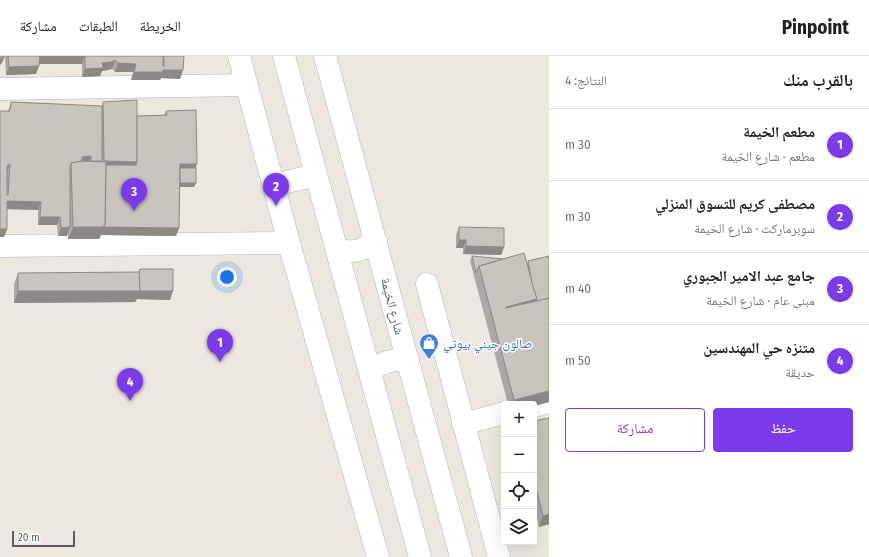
<!DOCTYPE html>
<html lang="ar">
<meta charset="utf-8">
<style>
:root{--surface:#fff;--page:#f2f2f2;--text:#202124;--muted:#757577;--line:#e0e0e0;--accent:#7c3aed}
body{margin:0;font-family:"Fira Sans Condensed","Noto Naskh Arabic",sans-serif;background:var(--page);color:var(--text);direction:rtl}
.controls{position:absolute;right:12px;bottom:12px;display:grid;overflow:hidden;border-radius:4px;box-shadow:0 4px 16px #0002}
.controls button{width:36px;height:36px;display:grid;place-items:center;padding:0;border:0;border-bottom:1px solid var(--line);background:var(--surface);color:var(--text);font:20px sans-serif}
.scale{position:absolute;left:12px;bottom:10px;width:63px;box-sizing:border-box;padding-left:4px;border:2px solid #595e62;border-top:0;font-size:11px;line-height:14px;white-space:nowrap;color:#595e62;-webkit-text-stroke:3px #fff;paint-order:stroke}
.you{position:absolute;left:227px;top:221px;width:14px;height:14px;margin:-10px;border:3px solid #fff;border-radius:50%;background:#1a73e8;box-shadow:0 0 0 6px #1a73e833}
.badge{display:grid;place-items:center;width:26px;height:26px;border-radius:50%;background:var(--accent);color:#fff;font-size:13px;font-weight:700}
.pin{position:absolute;translate:-50% -33px;filter:drop-shadow(0 1px 2px #0008)}
.pin::after{content:'';position:absolute;top:21px;width:14px;height:12px;background:inherit;clip-path:polygon(0 0,100% 0,50% 100%)}
.list{margin:0;padding:0;list-style:none}
h2{display:flex;justify-content:space-between;align-items:center;height:52px;margin:0;padding:0 16px;font-size:17px}
h2 small{font-size:13px;font-weight:400;color:var(--muted)}
.list li{display:grid;grid-template-columns:26px 1fr auto;gap:12px;align-items:center;box-sizing:border-box;height:72px;padding:0 16px;border-top:1px solid var(--line)}
.list b{display:block;font-size:15px;white-space:nowrap}
.list p{margin:0;font-size:13px;white-space:nowrap;color:var(--muted)}
.list em{font-size:13px;font-style:normal;color:var(--muted)}
.actions{display:flex;gap:8px;padding:12px 16px}
.actions a{flex:1;padding:9px 0;border:1px solid var(--accent);border-radius:4px;text-align:center;font-size:14px;color:var(--accent)}
.actions .main{background:var(--accent);color:#fff}
.icon{flex:none;width:22px;height:22px;fill:none;stroke:currentColor;stroke-width:2;stroke-linecap:round;stroke-linejoin:round}
.map{position:relative;flex:none;width:549px;height:501px;overflow:hidden;direction:ltr}
header{display:flex;align-items:center;gap:24px;box-sizing:border-box;height:56px;padding:0 20px;background:var(--surface);border-bottom:1px solid var(--line)}
header strong{font-size:19px}
nav{display:flex;gap:22px;margin-inline-start:auto;font-size:14px}
main{display:flex}
aside{flex:1;background:var(--surface)}
.map>svg:first-child{display:block}
.lines{fill:none;stroke-linecap:round;stroke-linejoin:round}
.minor-casing{stroke:#b1b5b9;stroke-width:23}
.minor{stroke:#fff;stroke-width:22}
.wall{fill:#aca8a3}
.shaded-wall{fill:#8c8884}
.building{fill:#c8c3bd;stroke:#8c8884;fill-rule:evenodd}
.labels{text-anchor:middle;stroke-width:3;stroke-linejoin:round;paint-order:stroke}
.street-label{font-size:13px;fill:#595e62;stroke:#fff}
.shop-label{font-size:13px;fill:#366cbe;stroke:#fff;text-anchor:start}
</style>
<header>
<strong>Pinpoint</strong>
<nav><a>الخريطة</a><a>الطبقات</a><a>مشاركة</a></nav>
</header>
<main>
<aside>
<h2>بالقرب منك<small>النتائج: 4</small></h2>
<ul class="list">
<li><span class="badge">1</span><div><b>مطعم الخيمة</b><p>مطعم · شارع الخيمة</p></div><em>30 m</em></li>
<li><span class="badge">2</span><div><b>مصطفى كريم للتسوق المنزلي</b><p>سوبرماركت · شارع الخيمة</p></div><em>30 m</em></li>
<li><span class="badge">3</span><div><b>جامع عبد الامير الجبوري</b><p>مبنى عام · شارع الخيمة</p></div><em>40 m</em></li>
<li><span class="badge">4</span><div><b>متنزه حي المهندسين</b><p>حديقة</p></div><em>50 m</em></li>
</ul>
<div class="actions"><a class="main">حفظ</a><a>مشاركة</a></div>
</aside>
<div class="map">
<svg width="549" height="501" viewBox="0 0 549 501">
<rect width="100%" height="100%" fill="#ede8df"/>
<g class="lines">
<defs>
<g id="minor">
<path d="M 239,0 L 289,187 L 378,501"/>
<path d="M 284,0 L 420,501"/>
<path d="M 325,0 L 461,501"/>
<path d="M 0,33 L 247,29"/>
<path d="M 274,129 L 316,119"/>
<path d="M 0,190 L 289,187"/>
<path d="M 337,194 C 354,197 362,195 376,185"/>
<path d="M 427,228 L 499,501"/>
<path d="M 370,315 C 383,306 392,303 408,304"/>
<path d="M 534,350 L 549,346"/>
<path d="M 463,368 L 504,357"/>
</g>
</defs>
<use href="#minor" class="minor-casing"/>
<use href="#minor" class="minor"/>
</g>
<g class="wall">
<path d="M 5,0 L 184,0 L 183,14 L 180,23 L 161,22 L 160,24 L 131,24 L 133,16 L 115,16 L 112,13 L 108,14 L 102,15 L 100,20 L 82,21 L 82,8 L 39,8 L 36,18 L 6,19 Z"/>
<path d="M 11,46 L 102,50 L 103,46 L 137,60 L 164,59 L 166,55 L 196,112 L 196,127 L 194,131 L 180,131 L 179,172 L 176,180 L 101,179 L 99,183 L 68,183 L 68,175 L 67,180 L 58,180 L 57,169 L 38,169 L 38,154 L 7,153 L 7,173 L 4,181 L 0,181 L 0,55 L 8,55 Z"/>
<path d="M 459,171 L 504,191 L 501,199 L 463,198 L 463,192 L 456,192 L 456,179 Z"/>
<path d="M 472,200 L 527,208 L 528,205 L 549,200 L 549,346 L 534,350 L 534,348 L 508,348 L 470,205 Z"/>
<path d="M 140,213 L 170,244 L 137,243 L 135,246 L 14,247 L 14,228 L 18,217 L 138,216 Z"/>
<path d="M 534,365 L 549,468 L 539,471 L 534,452 Z"/>
</g>
<g class="shaded-wall">
<path d="M 4,0 L 5,0 L 2,7 L 0,9 L 0,3 Z"/>
<path d="M 40,0 L 85,0 L 82,8 L 37,8 Z"/>
<path d="M 115,4 L 112,13 L 108,14 L 102,15 L 100,20 L 82,21 L 85,13 L 102,7 Z"/>
<path d="M 118,7 L 136,8 L 133,16 L 115,16 Z"/>
<path d="M 39,10 L 36,18 L 6,19 L 9,11 Z"/>
<path d="M 163,14 L 183,14 L 180,23 L 161,22 L 160,24 L 131,24 L 134,16 Z"/>
<path d="M 91,100 L 88,108 L 79,109 L 82,101 Z"/>
<path d="M 106,105 L 137,106 L 133,118 L 105,109 Z"/>
<path d="M 10,108 L 7,116 L 4,118 L 7,110 Z"/>
<path d="M 180,108 L 197,108 L 194,116 L 179,112 Z"/>
<path d="M 179,127 L 196,127 L 194,131 L 177,131 Z"/>
<path d="M 7,145 L 41,146 L 38,154 L 4,153 Z"/>
<path d="M 40,161 L 60,161 L 57,169 L 38,169 Z"/>
<path d="M 105,168 L 179,172 L 176,180 L 101,179 L 99,183 L 68,183 L 73,171 Z"/>
<path d="M 70,171 L 67,180 L 58,180 L 61,172 Z"/>
<path d="M 0,173 L 7,173 L 4,181 L 0,181 Z"/>
<path d="M 459,184 L 466,184 L 463,192 L 456,192 Z"/>
<path d="M 466,190 L 504,191 L 501,199 L 463,198 Z"/>
<path d="M 18,235 L 173,235 L 170,244 L 137,243 L 135,246 L 14,247 Z"/>
<path d="M 537,243 L 533,254 L 502,263 L 506,251 Z"/>
<path d="M 549,335 L 549,346 L 534,350 L 534,348 L 513,348 L 514,344 Z"/>
<path d="M 549,458 L 549,468 L 539,471 L 543,460 Z"/>
</g>
<g class="building">
<path d="M 0,0 L 4,0 L 0,3 Z"/>
<path d="M 8,0 L 163,0 L 163,10 L 164,10 L 164,0 L 184,0 L 183,14 L 163,14 L 163,16 L 134,16 L 136,8 L 118,7 L 115,4 L 111,6 L 102,7 L 103,12 L 85,13 L 85,0 L 40,0 L 39,10 L 9,11 Z"/>
<path d="M 137,44 L 137,106 L 106,105 L 104,104 L 103,46 Z"/>
<path d="M 11,46 L 102,50 L 102,105 L 91,105 L 91,100 L 82,101 L 82,105 L 71,107 L 70,111 L 70,171 L 61,172 L 60,161 L 40,161 L 41,146 L 7,145 L 7,173 L 0,173 L 0,55 L 10,55 ZM 10,108 L 8,139 L 7,139 L 7,110 Z"/>
<path d="M 196,54 L 197,108 L 180,108 L 179,172 L 104,171 L 105,168 L 106,109 L 136,109 L 137,106 L 137,60 L 167,59 L 166,55 Z"/>
<path d="M 83,105 L 106,106 L 105,168 L 103,171 L 73,171 L 71,107 Z"/>
<rect x="180" y="112" width="16" height="15"/>
<path d="M 459,171 L 504,172 L 504,191 L 466,190 L 466,184 L 459,184 Z"/>
<path d="M 524,197 L 537,243 L 506,251 L 506,252 L 549,242 L 549,335 L 514,344 L 479,210 Z"/>
<path d="M 472,200 L 503,203 L 479,210 L 476,217 Z"/>
<path d="M 549,200 L 549,242 L 536,245 L 537,243 L 532,227 L 528,205 Z"/>
<path d="M 140,213 L 173,213 L 173,235 L 139,235 L 139,216 Z"/>
<path d="M 139,216 L 140,235 L 18,235 L 18,217 Z"/>
<path d="M 549,362 L 549,458 L 543,460 L 534,423 L 534,365 Z"/>
</g>
<defs>
<symbol id="shop-pin" viewBox="-11 -11 22 30"><path d="M0 17L-7.5 6A9.5 9.5 0 1 1 7.5 6Z" fill="#3f7fe0" stroke="#fff"/><path d="M-5-2.5h2.3a2.7 3.5 0 0 1 5.4 0H5L5.5 6h-11ZM-1.5-2.5h3a1.5 2.3 0 0 0-3 0Z" fill="#fff"/></symbol>
</defs>
<g fill-rule="evenodd">
<use href="#shop-pin" x="418" y="276" width="22" height="30"/>
</g>
<g class="labels">
<g class="street-label">
<text transform="translate(393 250) rotate(75)" y="5">شارع الخيمة</text>
</g>
<g class="shop-label">
<text x="443" y="292">صالون جيني بيوتي</text>
</g>
</g>
</svg>
<div class="controls">
<button>+</button>
<button>−</button>
<button><svg class="icon" aria-label="locate" viewBox="0 0 24 24"><circle cx="12" cy="12" r="6"/><path d="M12 2v4M12 18v4M2 12h4M18 12h4"/></svg></button>
<button><svg class="icon" aria-label="layers" viewBox="0 0 24 24"><path d="M12 4l9 5-9 5-9-5zM3 14l9 5 9-5"/></svg></button>
</div>
<div class="scale">20 m</div>
<div class="you"></div>
<div class="pin badge" style="left:220px;top:306px">1</div>
<div class="pin badge" style="left:276px;top:150px">2</div>
<div class="pin badge" style="left:134px;top:155px">3</div>
<div class="pin badge" style="left:130px;top:345px">4</div>
</div>
</main>
